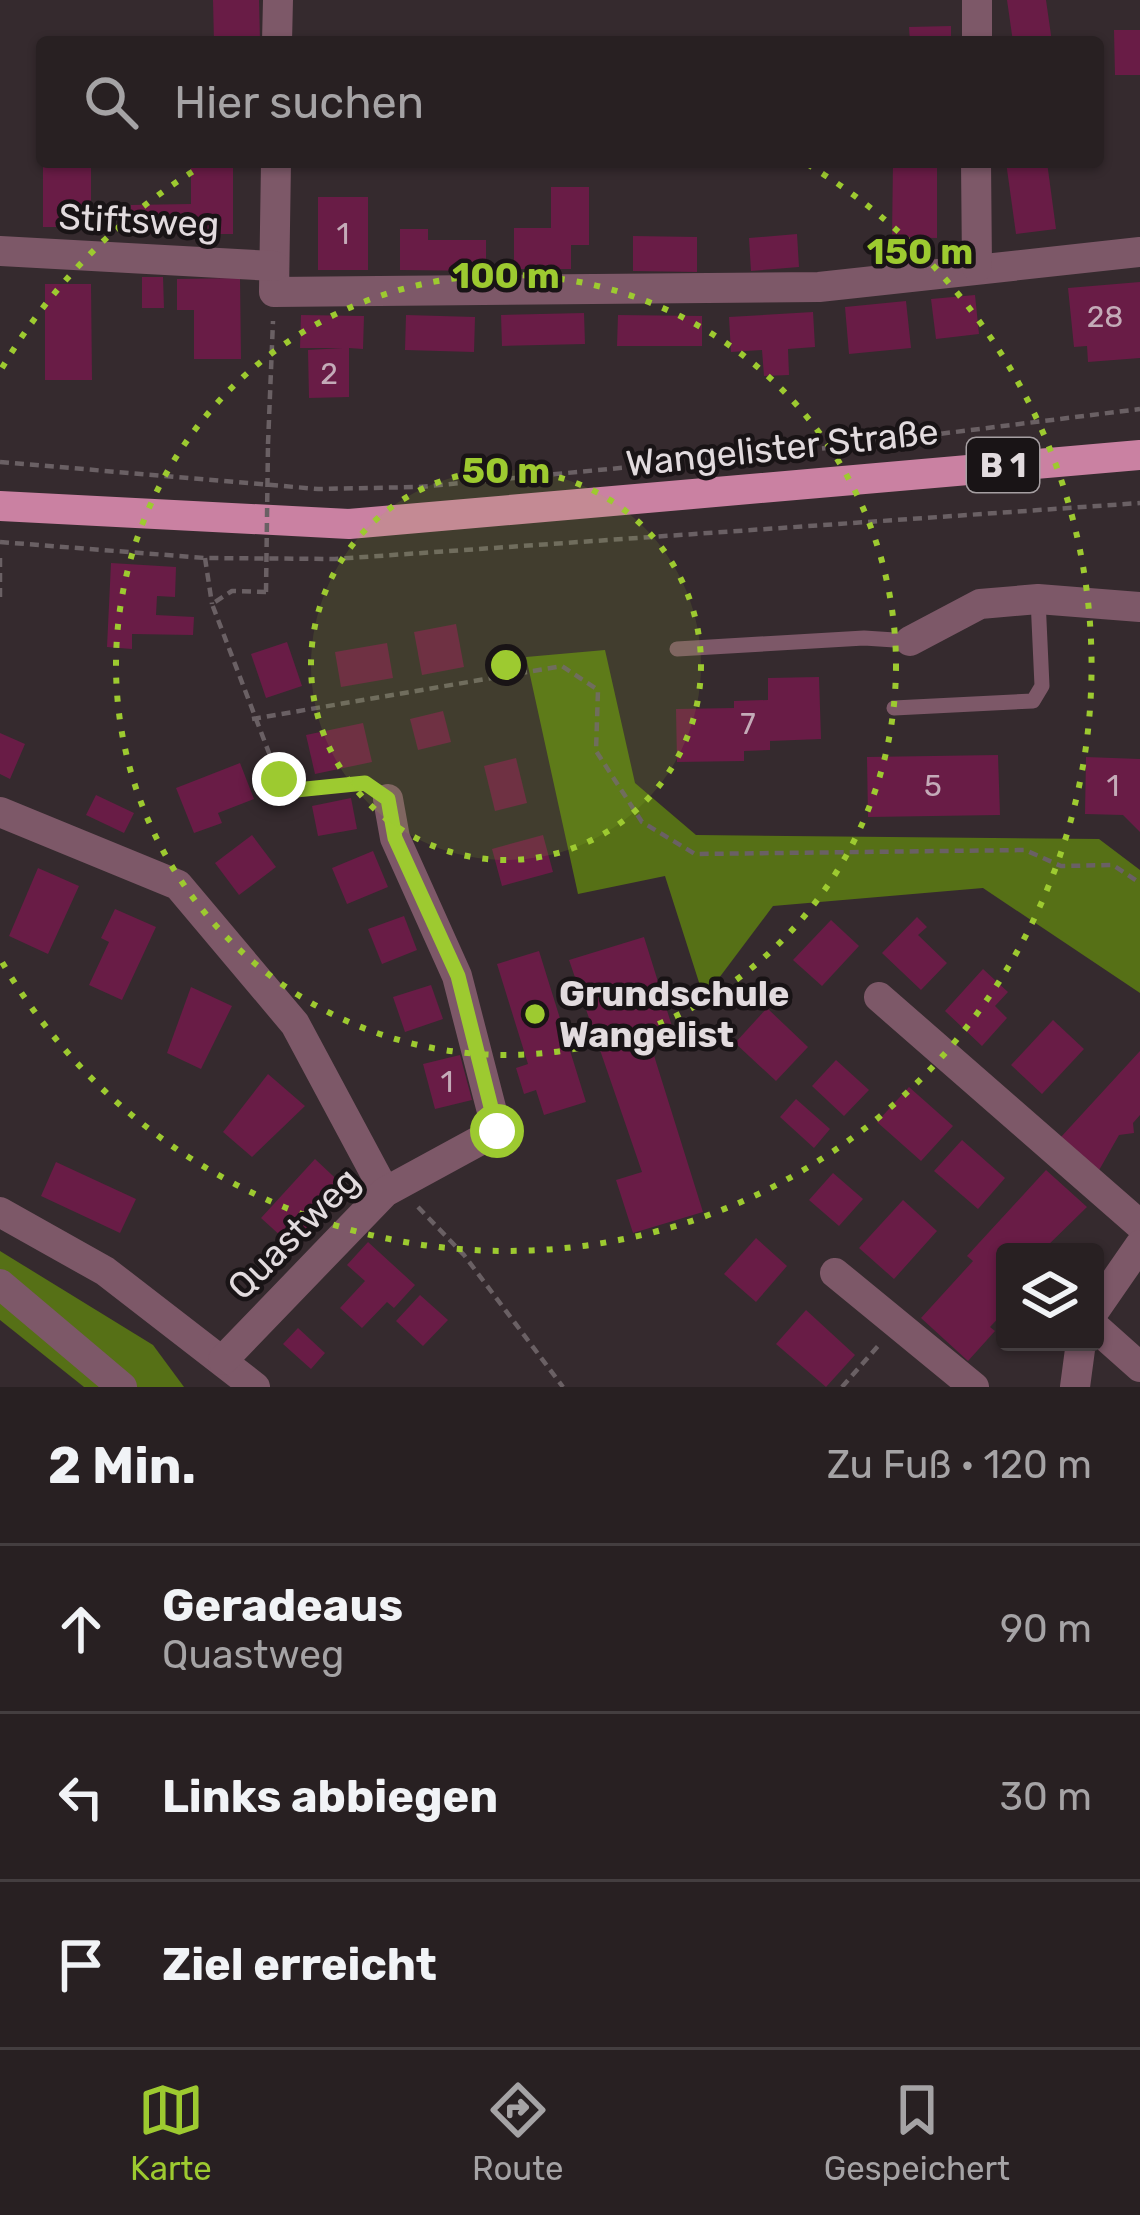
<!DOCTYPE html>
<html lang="de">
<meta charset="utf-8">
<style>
:root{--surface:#282022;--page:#30282a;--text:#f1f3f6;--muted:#a5a3a5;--line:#443e40;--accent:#9dca30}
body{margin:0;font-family:Rubik,sans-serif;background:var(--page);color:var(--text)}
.controls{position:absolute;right:36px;bottom:36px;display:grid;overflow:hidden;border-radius:12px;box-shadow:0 3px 9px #0004}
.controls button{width:108px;height:108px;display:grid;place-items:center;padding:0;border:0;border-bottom:3px solid var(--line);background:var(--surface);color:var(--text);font:60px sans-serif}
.stop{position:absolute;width:36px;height:36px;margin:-27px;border:9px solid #9dca30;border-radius:50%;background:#fff}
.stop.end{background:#9dca30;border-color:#fff;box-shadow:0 3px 12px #0008}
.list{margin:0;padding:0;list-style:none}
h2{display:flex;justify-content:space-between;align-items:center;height:156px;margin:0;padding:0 48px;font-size:51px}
h2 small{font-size:39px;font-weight:400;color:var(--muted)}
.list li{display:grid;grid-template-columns:78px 1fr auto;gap:36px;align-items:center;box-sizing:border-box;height:168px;padding:0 48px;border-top:3px solid var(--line)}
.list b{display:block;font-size:45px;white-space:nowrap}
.list p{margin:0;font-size:39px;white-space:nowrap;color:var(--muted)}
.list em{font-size:39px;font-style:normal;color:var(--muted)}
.icon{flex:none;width:66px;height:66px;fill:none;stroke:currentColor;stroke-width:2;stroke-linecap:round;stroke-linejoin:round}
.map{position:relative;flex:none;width:1140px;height:1387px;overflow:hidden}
.search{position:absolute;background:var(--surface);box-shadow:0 3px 9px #0004;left:36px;right:36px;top:36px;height:132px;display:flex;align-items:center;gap:30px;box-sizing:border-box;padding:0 42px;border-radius:12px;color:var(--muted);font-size:45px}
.sheet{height:660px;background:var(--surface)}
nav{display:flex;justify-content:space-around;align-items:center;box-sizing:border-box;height:168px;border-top:3px solid var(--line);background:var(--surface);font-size:33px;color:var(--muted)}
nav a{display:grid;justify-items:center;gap:6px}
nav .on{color:var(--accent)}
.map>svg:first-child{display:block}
.forest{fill:#567016}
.building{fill:#691c46}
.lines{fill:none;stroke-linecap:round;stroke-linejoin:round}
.path{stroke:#6a6064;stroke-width:4.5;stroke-dasharray:9 6;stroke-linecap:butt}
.service{stroke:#7d5868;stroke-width:15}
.minor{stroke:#7d5868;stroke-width:30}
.primary{stroke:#ca81a2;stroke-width:30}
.path-bridge{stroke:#6a6064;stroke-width:4.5;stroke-dasharray:9 6;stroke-linecap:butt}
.route{stroke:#9dca30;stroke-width:15}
.ring{fill:none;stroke:#9dca30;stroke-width:6;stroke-dasharray:6 12}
.poi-dot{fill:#9dca30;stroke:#191416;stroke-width:4.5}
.labels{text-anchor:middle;stroke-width:9;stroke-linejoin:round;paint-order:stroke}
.number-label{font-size:30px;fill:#c4abb8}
.shield{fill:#191416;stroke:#a69fa2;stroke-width:3}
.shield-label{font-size:33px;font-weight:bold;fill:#e2dbde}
.street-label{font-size:36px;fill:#e2dbde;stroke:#191416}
.poi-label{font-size:36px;font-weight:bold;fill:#e2dbde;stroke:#191416;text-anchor:start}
.centre{fill:#9dca30;stroke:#191416;stroke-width:6}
.ring-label{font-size:36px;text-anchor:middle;font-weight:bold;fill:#9dca30;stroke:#191416;stroke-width:9;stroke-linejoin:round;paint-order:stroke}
</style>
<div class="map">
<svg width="1140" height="1387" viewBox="0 0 1140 1387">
<rect width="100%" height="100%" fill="#352a2e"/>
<g class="forest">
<path d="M 605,650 L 635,783 L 696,835 L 1099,839 L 1140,870 L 1140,993 L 983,888 L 773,906 L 704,998 L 665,876 L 578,894 L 526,657 Z"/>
<path d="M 0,1251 L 153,1345 L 184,1387 L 84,1387 L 0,1320 Z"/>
</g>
<g class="building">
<path d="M 213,0 L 259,0 L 260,42 L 214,42 Z"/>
<path d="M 1007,0 L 1046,0 L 1052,42 L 1013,42 Z"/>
<path d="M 951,26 L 951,42 L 910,42 L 909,27 Z"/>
<path d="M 1114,30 L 1140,30 L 1140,75 L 1115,75 Z"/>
<rect x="43" y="162" width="48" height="65"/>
<path d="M 191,162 L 233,162 L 233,234 L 131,234 L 131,205 L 191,204 Z"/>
<path d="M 893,162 L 937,162 L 937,238 L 892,237 Z"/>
<path d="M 1006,162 L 1047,162 L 1056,229 L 1016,234 Z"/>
<path d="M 551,187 L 589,187 L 589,245 L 571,245 L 571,269 L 514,269 L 514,228 L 551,228 Z"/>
<rect x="318" y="197" width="50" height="73"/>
<path d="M 400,229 L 428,229 L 428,240 L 486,240 L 486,271 L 400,270 Z"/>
<path d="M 797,234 L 799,267 L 751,271 L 749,238 Z"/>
<path d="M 633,236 L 697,237 L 697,272 L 633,271 Z"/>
<path d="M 142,277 L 163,277 L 164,308 L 142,308 Z"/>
<path d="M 240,278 L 241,359 L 194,359 L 194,310 L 177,310 L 177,279 Z"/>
<path d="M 1140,282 L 1140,358 L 1088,362 L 1087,346 L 1074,347 L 1068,288 Z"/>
<path d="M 45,284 L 91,284 L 92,380 L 45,380 Z"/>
<path d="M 975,295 L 979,334 L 936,339 L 931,299 Z"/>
<path d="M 906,301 L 911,348 L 849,354 L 845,307 Z"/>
<path d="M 813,312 L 815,347 L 788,349 L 789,375 L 764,376 L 762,350 L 731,352 L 729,317 Z"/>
<path d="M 584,313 L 585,344 L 502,346 L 501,315 Z"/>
<path d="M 301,315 L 364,316 L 363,349 L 349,348 L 349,397 L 309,398 L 308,350 L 343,348 L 300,348 Z"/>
<path d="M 406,315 L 475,317 L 474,352 L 405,350 Z"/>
<path d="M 618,315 L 702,316 L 702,346 L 617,346 Z"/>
<path d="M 111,563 L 176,567 L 175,597 L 157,596 L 156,615 L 194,617 L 193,635 L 132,634 L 132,649 L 107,647 Z"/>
<path d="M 456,624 L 464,667 L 422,675 L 414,632 Z"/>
<path d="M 287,642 L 302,686 L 266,698 L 251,654 Z"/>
<path d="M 387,643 L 393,678 L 341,687 L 335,652 Z"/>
<path d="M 819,677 L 821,739 L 770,741 L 770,750 L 744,751 L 744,761 L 677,762 L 676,709 L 734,708 L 734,701 L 768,700 L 768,678 Z"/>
<path d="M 443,711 L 451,742 L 418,750 L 410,719 Z"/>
<path d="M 363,723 L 372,762 L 315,774 L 306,735 Z"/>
<path d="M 0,733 L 25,744 L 10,779 L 0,774 Z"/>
<path d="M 998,755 L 1000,815 L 868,817 L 867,757 Z"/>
<path d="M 1086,757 L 1140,759 L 1140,832 L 1123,815 L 1085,814 Z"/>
<path d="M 516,758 L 527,803 L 495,811 L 484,766 Z"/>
<path d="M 240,763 L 254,799 L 218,813 L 222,823 L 194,833 L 176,788 Z"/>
<path d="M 96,795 L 134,813 L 124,833 L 86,815 Z"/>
<path d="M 351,798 L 357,829 L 318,836 L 312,806 Z"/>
<path d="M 252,835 L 276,867 L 239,895 L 215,863 Z"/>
<path d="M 543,835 L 553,872 L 502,886 L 492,849 Z"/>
<path d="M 373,851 L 388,887 L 347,904 L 332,868 Z"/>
<path d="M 38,868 L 79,886 L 48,954 L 9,936 Z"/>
<path d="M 115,909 L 156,927 L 122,1000 L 89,985 L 109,942 L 101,938 Z"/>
<path d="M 404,916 L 417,950 L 382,964 L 368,929 Z"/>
<path d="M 917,917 L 927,927 L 918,935 L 947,963 L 921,990 L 882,953 Z"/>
<path d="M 831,920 L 859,946 L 822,986 L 793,960 Z"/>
<path d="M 644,937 L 676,1039 L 651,1046 L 703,1212 L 633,1233 L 616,1180 L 642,1172 L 569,960 Z"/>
<path d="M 539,951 L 586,1102 L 544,1115 L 536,1090 L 524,1094 L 516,1068 L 528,1064 L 497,964 Z"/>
<path d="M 983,969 L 1008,992 L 995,1006 L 1007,1018 L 982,1046 L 945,1011 Z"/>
<path d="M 431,985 L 443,1019 L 405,1032 L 393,997 Z"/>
<path d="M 191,987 L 232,1006 L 201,1069 L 167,1053 Z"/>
<path d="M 767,1008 L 808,1047 L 776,1081 L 735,1043 Z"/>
<path d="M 1053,1020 L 1084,1049 L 1042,1094 L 1011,1065 Z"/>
<path d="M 1140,1051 L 1140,1115 L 1133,1123 L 1134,1133 L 1119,1135 L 1098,1172 L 1061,1137 Z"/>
<path d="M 460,1055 L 472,1100 L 435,1109 L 423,1064 Z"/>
<path d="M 836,1060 L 869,1090 L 844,1116 L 812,1086 Z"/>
<path d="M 268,1074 L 305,1106 L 252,1157 L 223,1132 Z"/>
<path d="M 909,1087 L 953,1126 L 921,1161 L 877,1122 Z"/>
<path d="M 796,1099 L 830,1129 L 814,1148 L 780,1117 Z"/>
<path d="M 962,1140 L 1005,1178 L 978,1209 L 934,1171 Z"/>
<path d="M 315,1159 L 348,1190 L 293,1247 L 261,1218 Z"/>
<path d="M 56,1162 L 136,1199 L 120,1233 L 41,1196 Z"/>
<path d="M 1046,1170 L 1087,1207 L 1041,1252 L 1005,1252 L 1005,1311 L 990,1327 L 995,1331 L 968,1361 L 921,1318 L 973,1261 L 967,1256 Z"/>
<path d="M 833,1173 L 863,1199 L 839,1226 L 809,1200 Z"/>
<path d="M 903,1200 L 937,1231 L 894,1279 L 859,1248 Z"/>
<path d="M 756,1238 L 787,1266 L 756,1302 L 724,1274 Z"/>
<path d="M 368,1242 L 415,1285 L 394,1308 L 387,1302 L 362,1328 L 340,1308 L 365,1281 L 347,1265 Z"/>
<path d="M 420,1295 L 448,1320 L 423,1346 L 396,1321 Z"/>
<path d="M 806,1310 L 855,1355 L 826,1387 L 776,1344 Z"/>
<path d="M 298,1328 L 325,1353 L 311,1369 L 283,1344 Z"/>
</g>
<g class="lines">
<g class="path">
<path d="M 268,444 L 273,321"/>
<path d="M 0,462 L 318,489 L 419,487 L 810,450 L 1140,409"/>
<path d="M 0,542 L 205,558 L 335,559 L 1140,503"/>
<path d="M 0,558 L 0,602"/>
<path d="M 205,558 L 212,604"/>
<path d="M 266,592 L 232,591 L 212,604 L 279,779 L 287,791 L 364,783"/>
<path d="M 252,719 L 562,666 L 598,690 L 596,751 L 642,822 L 695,854 L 1025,850 L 1061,866 L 1113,865 L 1140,883"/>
<path d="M 418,1207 L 464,1255 L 563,1387"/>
<path d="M 842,1387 L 878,1346"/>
</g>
<g class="service">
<path d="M 677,649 L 864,638 L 910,641"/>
<path d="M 894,708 L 1033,701 L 1042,686 L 1038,599"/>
</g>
<g class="minor">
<path d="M 277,42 L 278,0"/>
<path d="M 977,42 L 977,0"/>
<path d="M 276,162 L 274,292 L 819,287 L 1140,252"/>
<path d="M 976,162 L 977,267"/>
<path d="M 0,251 L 274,266"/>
<path d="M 910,641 L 980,604 L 1038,599 L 1140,607"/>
<path d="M 0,812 L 178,885 L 295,1024 L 385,1192"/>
<path d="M 879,997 L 1140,1225"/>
<path d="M 0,1212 L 105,1271 L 255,1387"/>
<path d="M 835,1273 L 974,1387"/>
<path d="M 0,1284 L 122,1387"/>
<path d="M 1095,1310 L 1140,1245"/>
<path d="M 1095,1327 L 1140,1367"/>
<path d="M 223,1360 L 385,1192 L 497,1131 L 457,976 L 395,838 L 388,799"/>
<path d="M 1075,1387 L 1081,1342"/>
</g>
<path class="primary" d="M 0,506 L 349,524 L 1140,455"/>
<path class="path-bridge" d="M 266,592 L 268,444"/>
</g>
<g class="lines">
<path class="route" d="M 279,779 L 286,791 L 365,783 L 388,799 L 395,838 L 458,976 L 497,1131"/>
</g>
<circle cx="506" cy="665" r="195" fill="#9dca30" fill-opacity=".12"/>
<g class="ring">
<circle cx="506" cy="665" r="195"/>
<circle cx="506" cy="665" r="390"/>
<path d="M2 368A585 585 0 0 1 205 164M807 164A585 585 0 1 1 2 962"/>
</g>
<circle class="poi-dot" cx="535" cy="1014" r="12"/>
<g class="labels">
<g class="number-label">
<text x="343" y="244">1</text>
<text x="1105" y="327">28</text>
<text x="329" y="384">2</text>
<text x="748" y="734">7</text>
<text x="933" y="796">5</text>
<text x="1113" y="796">1</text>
<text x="447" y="1092">1</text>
</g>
<rect class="shield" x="967" y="438" width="72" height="54" rx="9"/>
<g class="shield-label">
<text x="1003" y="477">B 1</text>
</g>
<g class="street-label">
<text transform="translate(139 220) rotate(3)" y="13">Stiftsweg</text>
<text transform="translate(782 447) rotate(-6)" y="13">Wangelister Straße</text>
<text transform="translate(293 1233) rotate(-45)" y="13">Quastweg</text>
</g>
<g class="poi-label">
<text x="559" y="1006">Grundschule<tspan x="559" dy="41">Wangelist</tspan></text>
</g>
</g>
<circle cx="506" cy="665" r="18" class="centre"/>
<g class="ring-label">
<text x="920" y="264">150 m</text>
<text x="506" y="288">100 m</text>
<text x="506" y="483">50 m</text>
</g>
</svg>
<div class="controls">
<button><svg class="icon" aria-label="layers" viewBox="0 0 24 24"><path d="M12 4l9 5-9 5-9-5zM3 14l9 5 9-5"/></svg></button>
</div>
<div class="stop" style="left:497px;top:1131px"></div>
<div class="stop end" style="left:279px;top:779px"></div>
<div class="search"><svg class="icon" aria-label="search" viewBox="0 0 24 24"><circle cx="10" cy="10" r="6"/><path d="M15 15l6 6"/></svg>Hier suchen</div>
</div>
<section class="sheet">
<h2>2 Min.<small>Zu Fuß · 120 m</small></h2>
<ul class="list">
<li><svg class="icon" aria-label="ahead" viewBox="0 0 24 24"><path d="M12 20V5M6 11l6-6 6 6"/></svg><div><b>Geradeaus</b><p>Quastweg</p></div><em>90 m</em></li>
<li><svg class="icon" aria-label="left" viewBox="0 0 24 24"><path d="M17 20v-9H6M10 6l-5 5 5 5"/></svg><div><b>Links abbiegen</b></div><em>30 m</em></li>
<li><svg class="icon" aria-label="arrive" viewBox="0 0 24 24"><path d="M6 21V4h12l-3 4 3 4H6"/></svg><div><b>Ziel erreicht</b></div></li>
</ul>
</section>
<nav>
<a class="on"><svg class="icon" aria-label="map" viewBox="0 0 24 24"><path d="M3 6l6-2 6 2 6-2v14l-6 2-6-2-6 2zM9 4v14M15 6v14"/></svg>Karte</a>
<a><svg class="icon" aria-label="directions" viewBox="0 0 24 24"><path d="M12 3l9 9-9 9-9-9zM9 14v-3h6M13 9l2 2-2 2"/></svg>Route</a>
<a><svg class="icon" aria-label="saved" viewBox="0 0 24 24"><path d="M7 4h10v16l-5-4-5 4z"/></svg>Gespeichert</a>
</nav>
